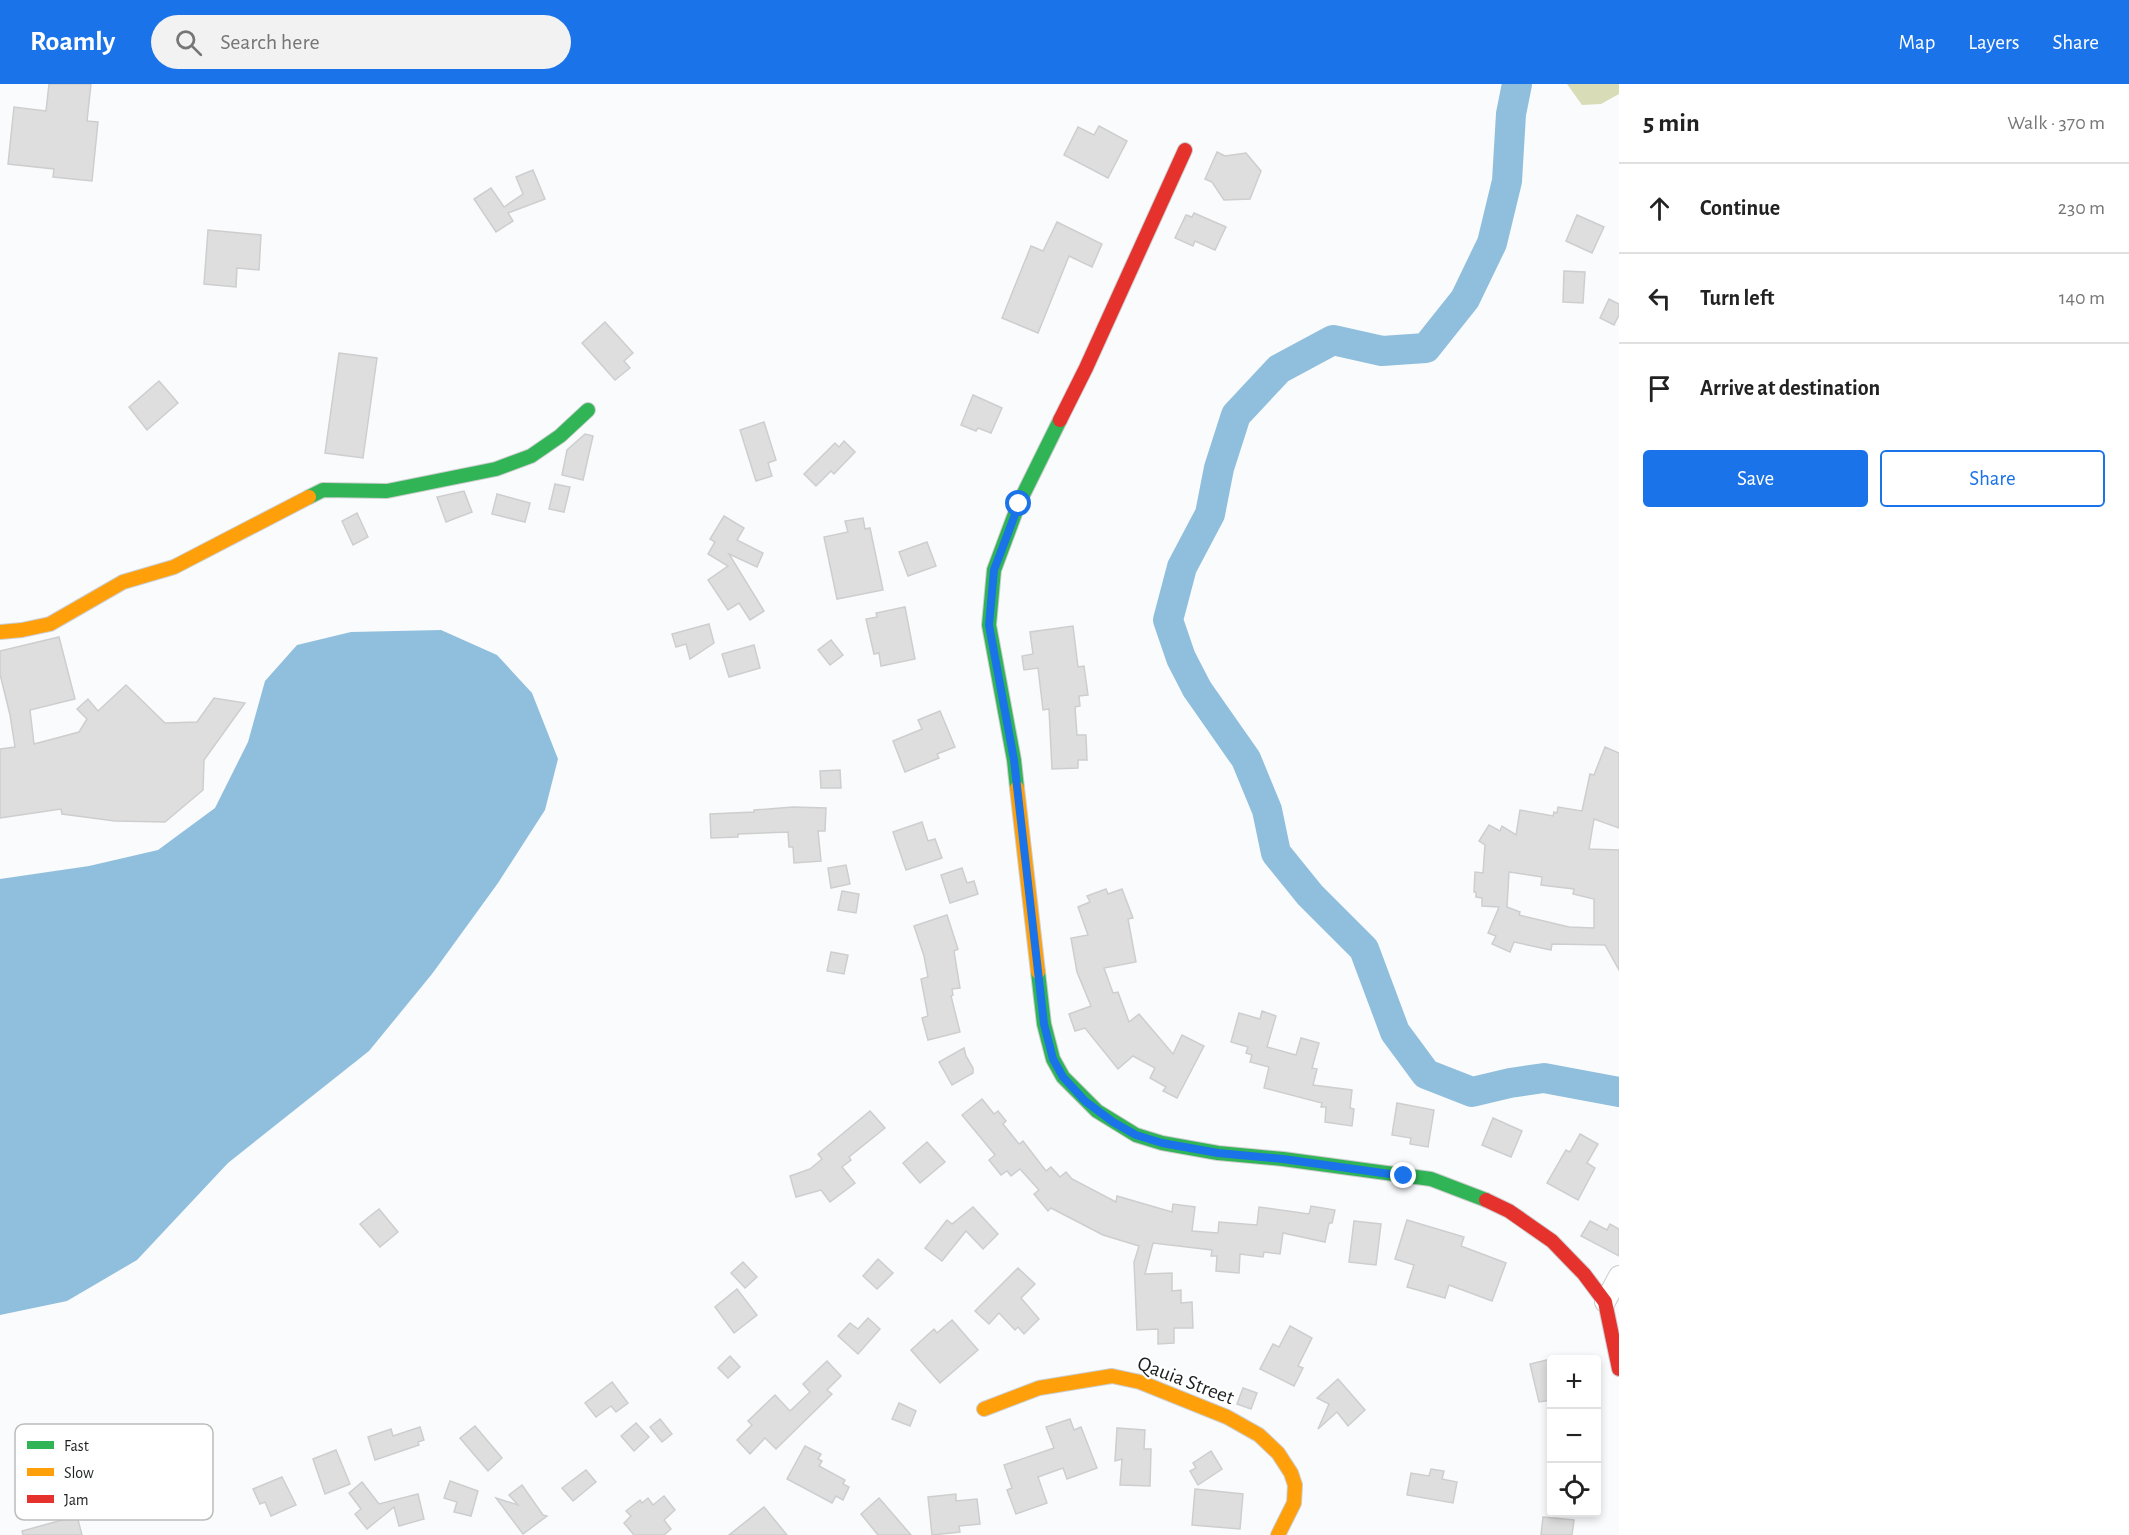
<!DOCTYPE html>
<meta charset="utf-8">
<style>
:root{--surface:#fff;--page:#f2f2f2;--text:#222;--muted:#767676;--line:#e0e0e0;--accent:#1a73e8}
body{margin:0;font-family:"Alegreya Sans",sans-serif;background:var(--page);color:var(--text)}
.controls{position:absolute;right:18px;bottom:18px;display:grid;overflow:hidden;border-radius:6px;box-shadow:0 3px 9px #0003}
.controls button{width:54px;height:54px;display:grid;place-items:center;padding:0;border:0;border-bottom:2px solid var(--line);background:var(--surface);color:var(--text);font:30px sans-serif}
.stop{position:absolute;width:18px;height:18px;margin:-14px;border:4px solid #1a73e8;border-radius:50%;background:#fff}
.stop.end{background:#1a73e8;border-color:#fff;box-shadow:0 2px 6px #0008}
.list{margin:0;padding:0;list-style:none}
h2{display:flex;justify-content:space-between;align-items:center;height:78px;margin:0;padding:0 24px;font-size:26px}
h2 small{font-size:20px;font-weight:400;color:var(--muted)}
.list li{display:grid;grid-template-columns:39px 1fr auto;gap:18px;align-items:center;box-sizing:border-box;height:90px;padding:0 24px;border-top:2px solid var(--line)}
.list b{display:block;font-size:22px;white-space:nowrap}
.list em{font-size:20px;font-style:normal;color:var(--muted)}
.actions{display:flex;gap:12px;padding:18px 24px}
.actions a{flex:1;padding:14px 0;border:2px solid var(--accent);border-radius:6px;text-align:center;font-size:21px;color:var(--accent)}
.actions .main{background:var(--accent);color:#fff}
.icon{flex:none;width:33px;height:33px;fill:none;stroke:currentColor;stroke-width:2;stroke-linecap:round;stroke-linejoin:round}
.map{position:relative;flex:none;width:1619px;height:1451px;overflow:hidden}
header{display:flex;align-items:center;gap:36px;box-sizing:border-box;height:84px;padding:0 30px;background:var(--accent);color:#fff}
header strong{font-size:28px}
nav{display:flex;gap:33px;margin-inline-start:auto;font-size:21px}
.search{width:420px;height:54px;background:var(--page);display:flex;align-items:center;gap:15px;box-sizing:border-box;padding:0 21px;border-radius:33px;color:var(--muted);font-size:22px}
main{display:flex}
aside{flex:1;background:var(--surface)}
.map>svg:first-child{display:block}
.forest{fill:#d8dcb7}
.water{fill:#90bfdd}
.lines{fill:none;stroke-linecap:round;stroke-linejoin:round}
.river{stroke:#90bfdd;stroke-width:30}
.building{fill:#dededf;stroke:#cecece;stroke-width:1.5;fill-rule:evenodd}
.street-casing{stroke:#cccdce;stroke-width:22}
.fast-casing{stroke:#cccdce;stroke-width:16}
.slow-casing{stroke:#cccdce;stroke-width:16}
.jam-casing{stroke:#cccdce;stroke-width:16}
.street{stroke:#fefeff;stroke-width:20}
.fast{stroke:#30b455;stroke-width:14}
.slow{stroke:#ff9f0a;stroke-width:14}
.jam{stroke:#e5322d;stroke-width:14}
.route{stroke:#1a73e8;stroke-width:8}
.labels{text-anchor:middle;stroke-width:4.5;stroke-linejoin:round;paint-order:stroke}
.street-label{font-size:21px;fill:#1f2021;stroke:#fff}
.key{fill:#fff;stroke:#bcbcbc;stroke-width:1.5}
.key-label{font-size:16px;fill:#1f2021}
</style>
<header>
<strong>Roamly</strong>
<div class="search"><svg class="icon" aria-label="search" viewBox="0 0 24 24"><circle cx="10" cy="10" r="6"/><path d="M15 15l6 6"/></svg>Search here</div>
<nav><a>Map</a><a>Layers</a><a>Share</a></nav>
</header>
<main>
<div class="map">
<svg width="1619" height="1451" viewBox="0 0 1619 1451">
<rect width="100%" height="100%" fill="#fafbfd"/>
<path class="forest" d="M 1567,0 L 1619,0 L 1619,10 L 1601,20 L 1582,21 Z"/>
<path class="water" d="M 441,546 L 497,571 L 532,609 L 558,675 L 545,726 L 498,799 L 432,890 L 369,967 L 228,1079 L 137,1176 L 67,1217 L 0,1231 L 0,795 L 89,782 L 158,766 L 215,724 L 248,658 L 265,597 L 297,561 L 351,548 Z"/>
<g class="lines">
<path class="river" d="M 1517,0 L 1511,30 L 1507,97 L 1492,159 L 1465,215 L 1426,264 L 1382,267 L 1333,256 L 1279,285 L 1236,331 L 1219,384 L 1210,430 L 1182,483 L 1168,536 L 1181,574 L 1197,605 L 1246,675 L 1267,726 L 1276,769 L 1310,811 L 1364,865 L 1395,948 L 1426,990 L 1472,1008 L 1510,999 L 1544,994 L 1619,1008"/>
</g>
<g class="building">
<path d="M 49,0 L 91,0 L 87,37 L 98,38 L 92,97 L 53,93 L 54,85 L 8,80 L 14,23 L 46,27 Z"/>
<path d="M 1099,42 L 1127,57 L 1108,94 L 1064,71 L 1078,43 L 1094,51 Z"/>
<path d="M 1217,68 L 1225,72 L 1246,69 L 1261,87 L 1250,115 L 1224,116 L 1212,98 L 1205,95 Z"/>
<path d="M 533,86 L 545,115 L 508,129 L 513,137 L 496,148 L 474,115 L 491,104 L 504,123 L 523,110 L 516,93 Z"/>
<path d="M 1194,129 L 1226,143 L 1215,166 L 1195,157 L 1193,162 L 1175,154 L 1186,131 L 1192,133 Z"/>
<path d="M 1577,131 L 1604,143 L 1592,169 L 1566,157 Z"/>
<path d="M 1057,138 L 1102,160 L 1092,183 L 1069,172 L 1038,249 L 1002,234 L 1031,162 L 1043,167 Z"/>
<path d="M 208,146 L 261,151 L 259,186 L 237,184 L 236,203 L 204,200 Z"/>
<path d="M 1564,187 L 1585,188 L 1583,219 L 1563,218 Z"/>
<path d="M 1609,215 L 1619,220 L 1619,231 L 1614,241 L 1600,234 Z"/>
<path d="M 605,238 L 633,269 L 624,277 L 630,284 L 615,296 L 582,259 Z"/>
<path d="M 339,269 L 377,274 L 363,374 L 325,369 Z"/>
<path d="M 159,297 L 178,319 L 147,346 L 129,323 Z"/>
<path d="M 973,311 L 1002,324 L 991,349 L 978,344 L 976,347 L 961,341 Z"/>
<path d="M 764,338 L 776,376 L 768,379 L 772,392 L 756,397 L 740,346 Z"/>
<path d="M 585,350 L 593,352 L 583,396 L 562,391 L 567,366 Z"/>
<path d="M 844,357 L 855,368 L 834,390 L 831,387 L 816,402 L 804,390 L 835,359 L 839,363 Z"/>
<path d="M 555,400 L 570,403 L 564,428 L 549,425 Z"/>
<path d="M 464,407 L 472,428 L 446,438 L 437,413 Z"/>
<path d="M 497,410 L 530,419 L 525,438 L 492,430 Z"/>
<path d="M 357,429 L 368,453 L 353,461 L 342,437 Z"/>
<path d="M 724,432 L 744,444 L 737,456 L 763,469 L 757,483 L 729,470 L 764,527 L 750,536 L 739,519 L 728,526 L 708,496 L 728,482 L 708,470 L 715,458 L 710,455 Z"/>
<path d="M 863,434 L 865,445 L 870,444 L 883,506 L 837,515 L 824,453 L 848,448 L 845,437 Z"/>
<path d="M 927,458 L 936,482 L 908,492 L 899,468 Z"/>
<path d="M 905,523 L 915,575 L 881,582 L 879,569 L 874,570 L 866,535 L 877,533 L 876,529 Z"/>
<path d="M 709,540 L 714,559 L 690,575 L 686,560 L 676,563 L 672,550 Z"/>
<path d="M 1073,542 L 1078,583 L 1084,582 L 1088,611 L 1079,612 L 1080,622 L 1075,623 L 1077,651 L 1086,651 L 1087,676 L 1078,676 L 1078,684 L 1052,685 L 1049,625 L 1043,626 L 1038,584 L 1024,586 L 1022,572 L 1033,570 L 1030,548 Z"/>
<path d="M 59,553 L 75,615 L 30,626 L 34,660 L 79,648 L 87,635 L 77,625 L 88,615 L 98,627 L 126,601 L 165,639 L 197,638 L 214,614 L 245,619 L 204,676 L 203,706 L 165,738 L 115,737 L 62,730 L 61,725 L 0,734 L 0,665 L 15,663 L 10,631 L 0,590 L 0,567 Z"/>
<path d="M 831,556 L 843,571 L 830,581 L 818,566 Z"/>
<path d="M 754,561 L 760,584 L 729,593 L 722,570 Z"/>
<path d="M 940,627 L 955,663 L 937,670 L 939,674 L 905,688 L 893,657 L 922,645 L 918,636 Z"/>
<path d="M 1605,663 L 1619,669 L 1619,744 L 1594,735 L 1589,765 L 1619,766 L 1619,886 L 1605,861 L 1552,860 L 1551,866 L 1514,858 L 1510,868 L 1492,860 L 1496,852 L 1488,849 L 1499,823 L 1482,822 L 1482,814 L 1476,813 L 1476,808 L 1474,808 L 1475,788 L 1483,789 L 1485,761 L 1479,757 L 1489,741 L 1500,747 L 1502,742 L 1516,751 L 1520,726 L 1553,732 L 1554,728 L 1557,729 L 1558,723 L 1582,727 L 1590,690 L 1594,691 ZM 1509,788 L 1542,793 L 1541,801 L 1574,805 L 1573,810 L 1594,815 L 1594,844 L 1569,843 L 1519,831 L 1520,828 L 1507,823 Z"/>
<path d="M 840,686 L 841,704 L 821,704 L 820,687 Z"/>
<path d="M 793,723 L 826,724 L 825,747 L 818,747 L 821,777 L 794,779 L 793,763 L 789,763 L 788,748 L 738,750 L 738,753 L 711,754 L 710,730 L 754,728 L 754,726 Z"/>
<path d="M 922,738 L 928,757 L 935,755 L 942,774 L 906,786 L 893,748 Z"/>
<path d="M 846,781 L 850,800 L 831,804 L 828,784 Z"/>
<path d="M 962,784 L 967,799 L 974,797 L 978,810 L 950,819 L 941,791 Z"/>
<path d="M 1106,805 L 1108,810 L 1122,805 L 1133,834 L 1128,835 L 1136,878 L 1104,884 L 1113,909 L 1118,908 L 1129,938 L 1139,930 L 1173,970 L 1182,951 L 1204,962 L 1177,1014 L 1163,1007 L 1166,1003 L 1150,994 L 1155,984 L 1133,972 L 1118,985 L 1085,944 L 1075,947 L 1069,930 L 1091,922 L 1077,888 L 1071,854 L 1088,851 L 1078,823 L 1090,818 L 1087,812 Z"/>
<path d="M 842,807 L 859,810 L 856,829 L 838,826 Z"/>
<path d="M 947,831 L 958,865 L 954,867 L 960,904 L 952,905 L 953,911 L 951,912 L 960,948 L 928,956 L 922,934 L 928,932 L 921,895 L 928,893 L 924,872 L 914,842 Z"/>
<path d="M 831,868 L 848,871 L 844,890 L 827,887 Z"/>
<path d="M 1262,927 L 1276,932 L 1267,963 L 1296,971 L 1301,954 L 1319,959 L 1312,984 L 1317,985 L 1313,1001 L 1352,1006 L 1350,1024 L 1354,1025 L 1352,1042 L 1325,1038 L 1326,1023 L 1321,1023 L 1322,1019 L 1264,1004 L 1269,983 L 1250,978 L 1252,971 L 1246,969 L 1248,963 L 1231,958 L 1239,929 L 1260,935 Z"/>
<path d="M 964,964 L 966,972 L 973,984 L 973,989 L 952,1001 L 939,978 Z"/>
<path d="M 982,1015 L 994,1030 L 998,1027 L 1006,1037 L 1003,1040 L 1019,1060 L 1023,1057 L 1046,1087 L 1051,1083 L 1060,1093 L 1066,1088 L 1072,1095 L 1116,1118 L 1117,1112 L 1172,1128 L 1173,1120 L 1195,1123 L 1192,1147 L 1218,1149 L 1219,1138 L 1257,1141 L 1259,1123 L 1309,1130 L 1311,1122 L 1335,1126 L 1332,1139 L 1329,1139 L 1325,1158 L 1283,1149 L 1280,1170 L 1264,1168 L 1263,1173 L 1240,1170 L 1239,1189 L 1216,1187 L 1217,1172 L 1211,1172 L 1212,1166 L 1153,1159 L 1145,1190 L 1172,1189 L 1172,1207 L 1181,1206 L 1181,1219 L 1192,1218 L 1193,1244 L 1174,1244 L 1174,1259 L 1158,1260 L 1158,1245 L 1137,1246 L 1134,1178 L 1139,1162 L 1103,1151 L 1051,1124 L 1048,1127 L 1034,1110 L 1039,1106 L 1020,1085 L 1011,1092 L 1007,1087 L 1001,1091 L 989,1076 L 995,1071 L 962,1031 Z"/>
<path d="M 1397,1019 L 1434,1026 L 1428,1063 L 1410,1060 L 1411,1054 L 1392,1051 Z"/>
<path d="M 870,1027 L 885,1044 L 849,1073 L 851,1076 L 842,1083 L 855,1099 L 830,1118 L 821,1106 L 796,1113 L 790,1092 L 810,1085 L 822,1075 L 818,1070 Z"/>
<path d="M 1493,1034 L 1522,1047 L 1511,1073 L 1482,1061 Z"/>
<path d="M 1580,1050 L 1598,1060 L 1587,1079 L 1595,1084 L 1578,1116 L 1547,1099 L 1566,1066 L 1570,1068 Z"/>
<path d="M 927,1058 L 945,1078 L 920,1099 L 903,1079 Z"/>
<path d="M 973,1123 L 998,1150 L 983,1165 L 966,1147 L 942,1177 L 925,1164 L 947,1136 L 952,1140 Z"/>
<path d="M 379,1125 L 398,1148 L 380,1163 L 360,1140 Z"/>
<path d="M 1407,1136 L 1464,1153 L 1461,1162 L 1506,1179 L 1492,1217 L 1449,1201 L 1445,1214 L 1407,1203 L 1414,1181 L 1395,1175 Z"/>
<path d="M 1354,1137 L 1381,1140 L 1376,1181 L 1349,1178 Z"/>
<path d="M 1590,1137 L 1607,1146 L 1610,1140 L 1619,1145 L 1619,1172 L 1581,1152 Z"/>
<path d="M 878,1175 L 893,1189 L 877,1205 L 863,1192 Z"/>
<path d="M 743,1178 L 757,1193 L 745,1204 L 731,1189 Z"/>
<path d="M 1018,1184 L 1035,1200 L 1021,1214 L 1039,1235 L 1024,1250 L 1018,1243 L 1015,1246 L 999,1229 L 989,1240 L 975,1227 Z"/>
<path d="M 737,1205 L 757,1231 L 734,1249 L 715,1223 Z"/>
<path d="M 868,1234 L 880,1245 L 858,1270 L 838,1252 L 850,1239 L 858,1245 Z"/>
<path d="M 952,1236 L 978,1266 L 940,1299 L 911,1266 L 934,1245 L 937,1249 Z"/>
<path d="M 1290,1242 L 1312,1254 L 1298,1282 L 1303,1284 L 1294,1302 L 1260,1285 L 1273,1260 L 1279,1263 Z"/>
<path d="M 730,1272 L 740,1283 L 728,1294 L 718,1284 Z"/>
<path d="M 1551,1275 L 1551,1316 L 1539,1318 L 1530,1280 Z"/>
<path d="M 827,1277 L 841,1292 L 827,1306 L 832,1310 L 776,1365 L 765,1354 L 750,1370 L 737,1356 L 752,1341 L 748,1337 L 775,1311 L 790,1327 L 810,1308 L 803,1300 Z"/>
<path d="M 1338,1295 L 1365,1326 L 1348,1342 L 1337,1328 L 1318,1345 L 1329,1320 L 1317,1314 Z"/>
<path d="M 612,1298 L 628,1319 L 616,1328 L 611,1322 L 596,1333 L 585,1319 Z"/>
<path d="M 1243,1304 L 1257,1309 L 1251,1325 L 1237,1320 Z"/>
<path d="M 899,1319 L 916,1327 L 910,1342 L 892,1335 Z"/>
<path d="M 660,1335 L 672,1350 L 662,1358 L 650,1343 Z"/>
<path d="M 1070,1335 L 1074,1346 L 1081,1343 L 1097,1384 L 1067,1395 L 1063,1384 L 1038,1393 L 1047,1419 L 1016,1430 L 1007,1406 L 1012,1404 L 1004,1381 L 1054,1364 L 1046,1343 Z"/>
<path d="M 636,1339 L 649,1353 L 634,1367 L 621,1352 Z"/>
<path d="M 475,1342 L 502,1374 L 488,1387 L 460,1354 Z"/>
<path d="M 420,1343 L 424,1356 L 418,1358 L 419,1361 L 375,1376 L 368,1353 L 391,1345 L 393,1352 Z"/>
<path d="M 1117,1344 L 1145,1346 L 1144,1365 L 1151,1365 L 1150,1402 L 1120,1401 L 1122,1375 L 1115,1377 Z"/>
<path d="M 805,1362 L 821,1370 L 818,1375 L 822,1377 L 819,1382 L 845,1396 L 843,1400 L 849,1403 L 843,1416 L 836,1412 L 832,1419 L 787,1395 Z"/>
<path d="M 336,1366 L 350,1400 L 325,1410 L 313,1375 Z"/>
<path d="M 1211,1367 L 1222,1385 L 1198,1401 L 1190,1387 L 1196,1384 L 1193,1379 Z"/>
<path d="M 1431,1385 L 1444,1387 L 1442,1395 L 1457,1398 L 1453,1419 L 1407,1411 L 1411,1389 L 1429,1392 Z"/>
<path d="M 586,1386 L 596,1398 L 573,1417 L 562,1404 Z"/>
<path d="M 282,1393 L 296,1421 L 271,1432 L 265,1418 L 260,1420 L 253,1405 Z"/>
<path d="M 450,1397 L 478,1407 L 471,1432 L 454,1428 L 457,1418 L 444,1414 Z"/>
<path d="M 362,1398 L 379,1420 L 418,1410 L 424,1435 L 399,1442 L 394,1423 L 367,1445 L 355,1430 L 361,1425 L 349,1409 Z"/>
<path d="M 522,1401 L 543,1431 L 547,1432 L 523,1450 L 496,1414 L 518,1421 L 509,1411 Z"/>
<path d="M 1195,1405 L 1243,1410 L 1240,1445 L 1192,1441 Z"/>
<path d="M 956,1410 L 956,1417 L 977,1415 L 980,1440 L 959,1442 L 960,1448 L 932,1451 L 928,1413 Z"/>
<path d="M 664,1412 L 675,1426 L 664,1436 L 671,1445 L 664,1451 L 634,1451 L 624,1439 L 631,1432 L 626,1427 L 640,1416 L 642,1419 L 648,1414 L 653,1421 Z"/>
<path d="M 879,1414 L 911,1451 L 878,1451 L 861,1430 Z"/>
<path d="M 764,1423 L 787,1451 L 729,1451 Z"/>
<path d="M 77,1432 L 82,1451 L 23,1451 L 22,1447 Z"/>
<path d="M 1543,1433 L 1574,1436 L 1572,1451 L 1541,1451 Z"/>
</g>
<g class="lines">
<defs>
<path id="street" d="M 1605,1218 L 1619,1192"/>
<g id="fast">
<path d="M 309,413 L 323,406 L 387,407 L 496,385 L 531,372 L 560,352 L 588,326"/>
<path d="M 1017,704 L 1014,676 L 989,541 L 994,486 L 1019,419 L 1060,336"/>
<path d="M 1038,888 L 1044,940 L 1053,975 L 1063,993 L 1097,1027 L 1136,1051 L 1162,1059 L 1218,1069 L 1283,1075 L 1431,1095 L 1486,1116"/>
</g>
<g id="slow">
<path d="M 0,548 L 22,546 L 50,540 L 123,498 L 174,483 L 309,413"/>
<path d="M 1017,704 L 1038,888"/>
<path d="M 984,1325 L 1039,1304 L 1112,1292 L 1140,1298 L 1227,1333 L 1259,1351 L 1278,1369 L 1291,1389 L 1295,1401 L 1294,1419 L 1278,1451"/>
</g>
<g id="jam">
<path d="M 1060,336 L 1086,284 L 1185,66"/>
<path d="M 1486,1116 L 1509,1127 L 1552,1157 L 1584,1190 L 1605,1218 L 1619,1285"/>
</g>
</defs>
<use href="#street" class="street-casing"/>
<use href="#fast" class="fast-casing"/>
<use href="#slow" class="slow-casing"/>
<use href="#jam" class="jam-casing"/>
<use href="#street" class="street"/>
<use href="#fast" class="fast"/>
<use href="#slow" class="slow"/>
<use href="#jam" class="jam"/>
</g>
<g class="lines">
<path class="route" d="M 1019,420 L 994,486 L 989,541 L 1014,676 L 1044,940 L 1053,975 L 1063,993 L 1085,1017 L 1113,1038 L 1136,1051 L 1162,1059 L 1218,1069 L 1283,1075 L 1404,1092"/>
</g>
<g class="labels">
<g class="street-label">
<text transform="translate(1186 1296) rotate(21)" y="7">Qauia Street</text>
</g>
</g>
<rect x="15" y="1340" width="198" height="96" rx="9" class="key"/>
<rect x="27" y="1357" width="27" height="8" fill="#30b455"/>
<rect x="27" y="1384" width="27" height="8" fill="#ff9f0a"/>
<rect x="27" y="1411" width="27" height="8" fill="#e5322d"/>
<g class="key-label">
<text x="64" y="1367">Fast</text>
<text x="64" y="1394">Slow</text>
<text x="64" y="1421">Jam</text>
</g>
</svg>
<div class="controls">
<button>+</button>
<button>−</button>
<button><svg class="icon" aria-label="locate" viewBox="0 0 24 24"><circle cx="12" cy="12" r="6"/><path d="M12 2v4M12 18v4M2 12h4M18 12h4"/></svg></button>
</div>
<div class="stop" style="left:1019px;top:420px"></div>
<div class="stop end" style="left:1404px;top:1092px"></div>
</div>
<aside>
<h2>5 min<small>Walk · 370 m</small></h2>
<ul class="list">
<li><svg class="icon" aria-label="ahead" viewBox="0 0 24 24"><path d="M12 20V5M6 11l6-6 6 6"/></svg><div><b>Continue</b></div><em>230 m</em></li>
<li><svg class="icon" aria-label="left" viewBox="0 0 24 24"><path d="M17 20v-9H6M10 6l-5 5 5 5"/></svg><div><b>Turn left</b></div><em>140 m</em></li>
<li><svg class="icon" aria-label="arrive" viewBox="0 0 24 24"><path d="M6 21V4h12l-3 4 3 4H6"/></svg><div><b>Arrive at destination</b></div></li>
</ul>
<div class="actions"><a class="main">Save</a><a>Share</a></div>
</aside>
</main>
